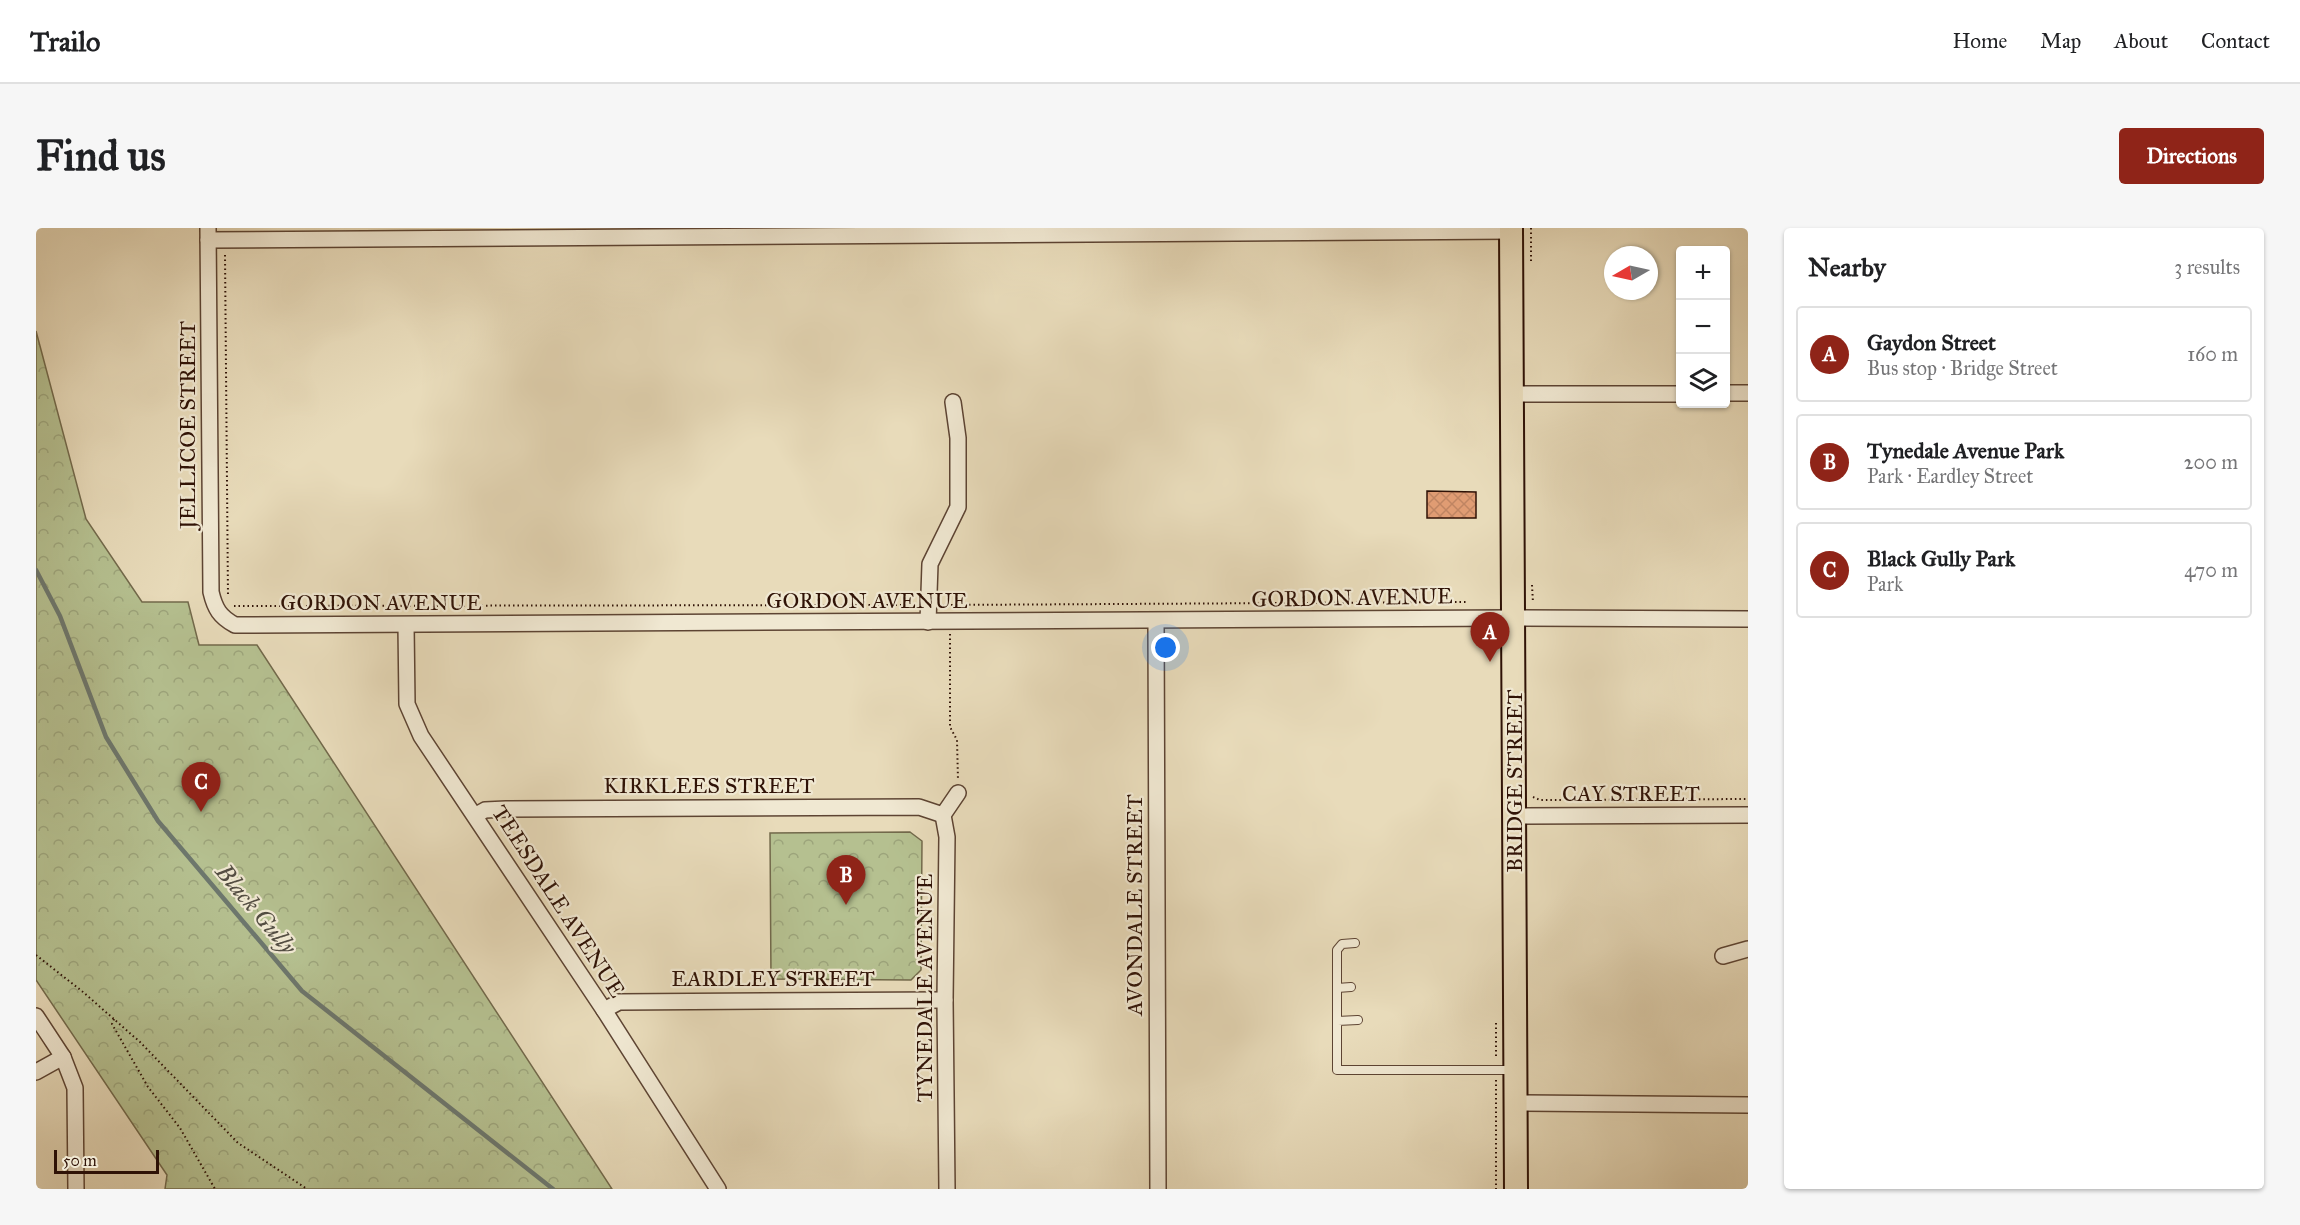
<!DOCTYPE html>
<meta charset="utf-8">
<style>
:root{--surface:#fff;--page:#f6f6f6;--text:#202124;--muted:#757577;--line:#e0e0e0;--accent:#8f2418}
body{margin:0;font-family:"IM FELL Great Primer",serif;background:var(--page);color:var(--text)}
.controls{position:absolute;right:18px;top:18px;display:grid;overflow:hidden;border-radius:6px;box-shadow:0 2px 4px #0004}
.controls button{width:54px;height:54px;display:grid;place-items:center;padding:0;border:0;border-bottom:2px solid var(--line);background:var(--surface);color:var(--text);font:30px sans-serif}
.compass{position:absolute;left:1568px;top:18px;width:54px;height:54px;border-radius:50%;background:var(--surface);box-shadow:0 2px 4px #0004;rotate:261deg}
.scale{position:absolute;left:18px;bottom:15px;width:105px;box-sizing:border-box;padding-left:6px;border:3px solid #2f1206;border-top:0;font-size:16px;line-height:21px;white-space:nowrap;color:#2f1206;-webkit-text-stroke:4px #f0e8d2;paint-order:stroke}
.you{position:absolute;left:1130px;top:420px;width:21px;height:21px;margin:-15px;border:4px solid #fff;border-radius:50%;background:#1a73e8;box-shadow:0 0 0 9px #1a73e833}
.badge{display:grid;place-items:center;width:39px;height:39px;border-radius:50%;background:var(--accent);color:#fff;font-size:20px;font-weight:700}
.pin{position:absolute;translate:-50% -50px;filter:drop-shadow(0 2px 3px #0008)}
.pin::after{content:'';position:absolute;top:32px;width:21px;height:18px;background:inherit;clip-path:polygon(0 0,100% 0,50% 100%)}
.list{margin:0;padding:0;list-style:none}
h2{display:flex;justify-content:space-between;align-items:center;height:78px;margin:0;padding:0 24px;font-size:26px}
h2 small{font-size:20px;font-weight:400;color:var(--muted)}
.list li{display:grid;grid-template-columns:39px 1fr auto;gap:18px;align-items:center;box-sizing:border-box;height:96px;margin:0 12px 12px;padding:0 12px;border:2px solid var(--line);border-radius:6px}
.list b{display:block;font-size:22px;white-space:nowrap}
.list p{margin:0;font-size:20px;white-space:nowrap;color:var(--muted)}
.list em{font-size:20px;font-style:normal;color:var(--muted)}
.icon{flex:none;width:33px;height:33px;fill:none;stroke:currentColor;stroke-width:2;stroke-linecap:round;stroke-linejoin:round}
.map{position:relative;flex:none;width:1712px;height:961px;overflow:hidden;border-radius:6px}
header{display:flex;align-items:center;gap:36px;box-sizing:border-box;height:84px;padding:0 30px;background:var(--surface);border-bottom:2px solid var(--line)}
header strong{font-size:28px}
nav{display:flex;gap:33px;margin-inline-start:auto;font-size:21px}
.intro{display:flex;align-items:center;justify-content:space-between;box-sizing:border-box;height:144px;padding:0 36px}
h1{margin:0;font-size:42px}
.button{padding:15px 27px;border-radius:6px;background:var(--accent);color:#fff;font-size:21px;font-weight:700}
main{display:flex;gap:36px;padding:0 36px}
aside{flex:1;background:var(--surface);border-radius:6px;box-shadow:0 2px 4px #0004}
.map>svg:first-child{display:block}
.park{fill:url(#park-crowns);stroke:#72694b;stroke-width:1.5}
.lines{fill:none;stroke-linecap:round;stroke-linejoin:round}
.stream{stroke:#6d776d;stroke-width:4.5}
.building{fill:url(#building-cross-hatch);stroke:#2f1206;stroke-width:1.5}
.service-casing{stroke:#5d4433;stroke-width:10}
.minor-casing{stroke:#5d4433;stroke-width:18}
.primary-casing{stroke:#2f1206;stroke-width:26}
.path{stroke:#2f1206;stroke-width:2;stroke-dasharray:1.5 3;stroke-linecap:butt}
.service{stroke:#f0e8d2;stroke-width:8}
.minor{stroke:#f0e8d2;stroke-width:15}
.primary{stroke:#e8dbba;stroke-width:22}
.labels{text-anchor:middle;stroke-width:4.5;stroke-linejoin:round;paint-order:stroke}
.street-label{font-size:22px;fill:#2f1206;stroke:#f0e8d2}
.water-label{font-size:24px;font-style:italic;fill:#534d42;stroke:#f0e8d2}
</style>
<header>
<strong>Trailo</strong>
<nav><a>Home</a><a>Map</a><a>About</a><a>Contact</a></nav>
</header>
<div class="intro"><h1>Find us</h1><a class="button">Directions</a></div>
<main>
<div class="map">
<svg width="1712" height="961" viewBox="0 0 1712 961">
<defs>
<pattern id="park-crowns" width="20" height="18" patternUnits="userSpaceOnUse" patternTransform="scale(1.5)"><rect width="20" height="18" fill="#b5c090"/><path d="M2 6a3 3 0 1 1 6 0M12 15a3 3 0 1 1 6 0" fill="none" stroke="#9ca47b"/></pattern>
<pattern id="building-cross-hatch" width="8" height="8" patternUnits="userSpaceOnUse" patternTransform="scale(1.5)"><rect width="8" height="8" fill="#e09c73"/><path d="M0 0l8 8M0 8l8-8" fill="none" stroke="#c08562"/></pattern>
</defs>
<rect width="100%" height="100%" fill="#e8dbba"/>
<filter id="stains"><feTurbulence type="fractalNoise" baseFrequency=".00333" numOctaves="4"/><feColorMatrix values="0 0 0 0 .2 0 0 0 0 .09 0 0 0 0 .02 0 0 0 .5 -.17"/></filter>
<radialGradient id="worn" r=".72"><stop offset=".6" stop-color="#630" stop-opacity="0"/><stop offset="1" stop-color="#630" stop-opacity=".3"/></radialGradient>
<g class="park">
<path d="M 0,103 L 50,291 L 106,374 L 152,374 L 163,417 L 221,417 L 576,961 L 129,961 L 131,947 L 0,752 Z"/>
<path d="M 874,604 L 886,613 L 885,742 L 875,752 L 735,751 L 734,605 Z"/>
</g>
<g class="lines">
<path class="stream" d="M 0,342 L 24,388 L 70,509 L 122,593 L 266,763 L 517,961"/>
</g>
<path class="building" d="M 1391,263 L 1440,264 L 1440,290 L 1391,290 Z"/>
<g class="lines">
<defs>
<g id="service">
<path d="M 1301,760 L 1301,722 L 1306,716 L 1319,715"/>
<path d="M 1322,792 L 1301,793 L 1301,842 L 1476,842"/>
<path d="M 1301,793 L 1301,760 L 1315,759"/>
</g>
<g id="minor">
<path d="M 172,0 L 175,364 C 179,381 184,389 199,397 L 1477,390 L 1712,391"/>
<path d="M 172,12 L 1475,3"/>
<path d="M 1690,165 L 1712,165"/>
<path d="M 1476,166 L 1644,166"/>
<path d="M 1120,393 L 1122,961"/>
<path d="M 892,394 L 894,336 L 922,279 L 922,210 L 917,174"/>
<path d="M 370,397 L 371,476 L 385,508 L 568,782 L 682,961"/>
<path d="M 440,587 L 449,582 L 470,581 L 883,579 L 907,587"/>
<path d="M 1479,588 L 1712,587"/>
<path d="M 1687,728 L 1712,721"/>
<path d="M 568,782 L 583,774 L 909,772"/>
<path d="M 0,788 L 27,829 L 39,860 L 40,961"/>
<path d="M 0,844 L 27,829"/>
<path d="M 1479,875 L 1712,877"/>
<path d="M 911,961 L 909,772 L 911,609 L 907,587 L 922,565"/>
</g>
<path id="primary" d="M 1475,0 L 1480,961"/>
</defs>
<use href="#service" class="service-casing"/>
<use href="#minor" class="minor-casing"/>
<use href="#primary" class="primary-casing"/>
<g class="path">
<path d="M 189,27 L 192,369"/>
<path d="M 1495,33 L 1495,0"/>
<path d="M 1496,357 L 1497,375"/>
<path d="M 906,377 L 1432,374"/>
<path d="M 198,378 L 880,377"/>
<path d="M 914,406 L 914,499 L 921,512 L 922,552"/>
<path d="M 1497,569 L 1504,572 L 1712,571"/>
<path d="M 0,727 L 47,764 L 104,814 L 202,915 L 271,961"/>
<path d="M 78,791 L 76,796 L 112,859 L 144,900 L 179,961"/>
<path d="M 1460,795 L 1460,831"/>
<path d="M 1460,852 L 1460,961"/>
</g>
<use href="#service" class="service"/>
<use href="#minor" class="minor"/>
<use href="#primary" class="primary"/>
</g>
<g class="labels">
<g class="street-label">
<text transform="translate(151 197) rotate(-90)" y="8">JELLICOE STREET</text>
<text transform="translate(1316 369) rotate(-1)" y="8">GORDON AVENUE</text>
<text x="831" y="380">GORDON AVENUE</text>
<text x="345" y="382">GORDON AVENUE</text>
<text transform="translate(1478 553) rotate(-90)" y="8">BRIDGE STREET</text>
<text x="673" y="565">KIRKLEES STREET</text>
<text x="1595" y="573">CAY STREET</text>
<text transform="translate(523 673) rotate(57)" y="8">TEESDALE AVENUE</text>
<text transform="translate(1098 677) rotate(-90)" y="8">AVONDALE STREET</text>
<text x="737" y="758">EARDLEY STREET</text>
<text transform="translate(888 760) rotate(-90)" y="8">TYNEDALE AVENUE</text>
</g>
<g class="water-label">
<text transform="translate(220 681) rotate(50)" y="8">Black Gully</text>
</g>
</g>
<rect width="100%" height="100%" filter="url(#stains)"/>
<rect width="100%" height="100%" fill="url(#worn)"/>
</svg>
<div class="controls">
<button>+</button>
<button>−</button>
<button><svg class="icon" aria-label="layers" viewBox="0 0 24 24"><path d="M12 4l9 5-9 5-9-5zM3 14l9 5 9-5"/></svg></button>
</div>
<svg class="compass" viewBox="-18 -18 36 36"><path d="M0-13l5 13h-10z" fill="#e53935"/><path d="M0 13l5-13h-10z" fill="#757577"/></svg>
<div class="scale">50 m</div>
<div class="you"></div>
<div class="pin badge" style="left:1454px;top:434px">A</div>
<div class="pin badge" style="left:810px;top:677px">B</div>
<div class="pin badge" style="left:165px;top:584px">C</div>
</div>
<aside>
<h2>Nearby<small>3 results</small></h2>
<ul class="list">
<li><span class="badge">A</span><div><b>Gaydon Street</b><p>Bus stop · Bridge Street</p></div><em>160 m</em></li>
<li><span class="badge">B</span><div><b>Tynedale Avenue Park</b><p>Park · Eardley Street</p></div><em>200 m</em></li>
<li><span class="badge">C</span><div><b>Black Gully Park</b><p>Park</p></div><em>470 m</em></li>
</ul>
</aside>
</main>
